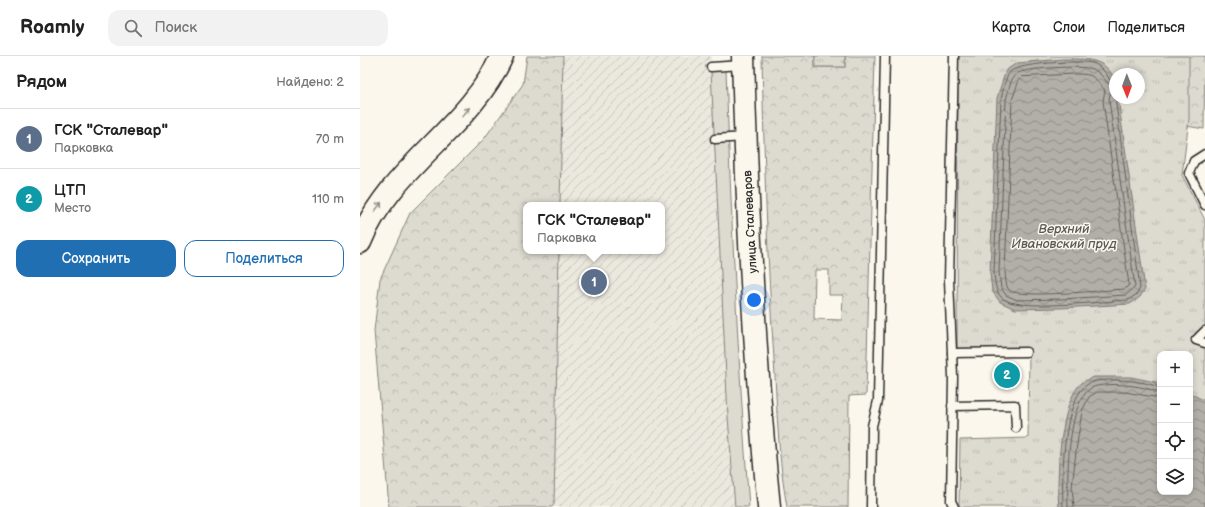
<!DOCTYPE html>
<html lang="ru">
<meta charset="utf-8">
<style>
:root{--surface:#fff;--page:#f2f2f2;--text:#222;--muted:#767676;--line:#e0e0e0;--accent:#1f6fb2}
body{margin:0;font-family:"Balsamiq Sans",sans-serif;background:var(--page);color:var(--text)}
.controls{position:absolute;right:12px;bottom:12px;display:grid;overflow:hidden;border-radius:8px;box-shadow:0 2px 6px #0003}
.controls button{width:36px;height:36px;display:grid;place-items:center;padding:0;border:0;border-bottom:1px solid var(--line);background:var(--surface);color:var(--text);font:20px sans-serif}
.compass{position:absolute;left:749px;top:12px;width:36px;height:36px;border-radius:50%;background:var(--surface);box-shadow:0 2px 6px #0003;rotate:179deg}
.you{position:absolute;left:394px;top:244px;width:14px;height:14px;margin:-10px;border:3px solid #fff;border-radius:50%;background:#1a73e8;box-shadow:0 0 0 6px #1a73e833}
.badge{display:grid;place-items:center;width:26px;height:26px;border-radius:50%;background:var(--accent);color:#fff;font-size:13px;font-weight:700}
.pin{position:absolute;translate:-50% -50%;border:2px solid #fff;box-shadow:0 1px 4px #0006}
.popup{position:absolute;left:163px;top:146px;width:142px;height:52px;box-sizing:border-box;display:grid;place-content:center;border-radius:8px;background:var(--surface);filter:drop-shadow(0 1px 3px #0005);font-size:13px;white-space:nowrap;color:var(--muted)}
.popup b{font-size:15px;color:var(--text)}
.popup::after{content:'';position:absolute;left:50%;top:100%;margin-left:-8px;border:8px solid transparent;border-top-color:var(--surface)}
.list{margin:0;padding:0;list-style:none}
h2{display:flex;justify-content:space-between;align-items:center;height:52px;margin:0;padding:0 16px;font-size:17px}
h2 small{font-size:13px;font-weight:400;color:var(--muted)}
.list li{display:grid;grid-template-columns:26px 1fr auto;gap:12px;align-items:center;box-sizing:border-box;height:60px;padding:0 16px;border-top:1px solid var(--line)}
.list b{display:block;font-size:15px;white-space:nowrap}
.list p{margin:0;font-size:13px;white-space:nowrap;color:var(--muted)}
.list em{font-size:13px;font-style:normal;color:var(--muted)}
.actions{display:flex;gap:8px;padding:12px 16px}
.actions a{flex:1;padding:9px 0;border:1px solid var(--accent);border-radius:12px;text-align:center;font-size:14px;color:var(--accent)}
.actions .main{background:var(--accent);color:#fff}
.icon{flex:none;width:22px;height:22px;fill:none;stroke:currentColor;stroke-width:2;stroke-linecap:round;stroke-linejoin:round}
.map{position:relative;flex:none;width:845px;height:451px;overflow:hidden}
header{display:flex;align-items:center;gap:24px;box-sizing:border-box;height:56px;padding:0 20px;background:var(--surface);border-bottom:1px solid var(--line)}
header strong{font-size:19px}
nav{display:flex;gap:22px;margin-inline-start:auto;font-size:14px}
.search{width:280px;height:36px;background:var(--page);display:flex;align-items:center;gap:10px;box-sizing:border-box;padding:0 14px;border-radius:12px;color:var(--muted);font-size:15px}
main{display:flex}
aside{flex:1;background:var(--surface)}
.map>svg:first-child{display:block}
.industrial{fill:url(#industrial-furrows)}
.green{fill:#dddad0;stroke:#84827e}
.forest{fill:url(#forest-crowns);stroke:#84827e;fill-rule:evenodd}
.park{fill:url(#park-tufts);stroke:#84827e;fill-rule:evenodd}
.water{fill:url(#water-waves);stroke:#7b7a75}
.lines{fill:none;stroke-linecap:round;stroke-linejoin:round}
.shore{stroke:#61605d;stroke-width:1}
.service-casing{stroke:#2b2b2b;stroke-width:11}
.secondary-casing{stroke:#2b2b2b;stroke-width:25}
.service{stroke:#fbf7ec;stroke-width:8}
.secondary{stroke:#fbf7ec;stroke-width:22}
.oneway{stroke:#93918c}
.labels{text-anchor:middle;stroke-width:3;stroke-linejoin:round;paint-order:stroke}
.street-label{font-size:12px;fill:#2b2b2b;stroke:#fbf7ec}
.water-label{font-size:13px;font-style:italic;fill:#5a5956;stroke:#fbf7ec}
</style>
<header>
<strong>Roamly</strong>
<div class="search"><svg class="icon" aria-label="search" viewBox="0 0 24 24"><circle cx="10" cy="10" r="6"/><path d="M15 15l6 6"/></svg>Поиск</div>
<nav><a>Карта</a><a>Слои</a><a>Поделиться</a></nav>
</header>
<main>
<aside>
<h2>Рядом<small>Найдено: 2</small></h2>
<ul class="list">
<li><span class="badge" style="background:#5c6f8a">1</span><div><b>ГСК &quot;Сталевар&quot;</b><p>Парковка</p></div><em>70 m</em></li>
<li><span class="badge" style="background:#0f9aa8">2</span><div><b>ЦТП</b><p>Место</p></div><em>110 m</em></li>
</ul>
<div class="actions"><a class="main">Сохранить</a><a>Поделиться</a></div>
</aside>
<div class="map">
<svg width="845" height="451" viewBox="0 0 845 451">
<defs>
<pattern id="industrial-furrows" width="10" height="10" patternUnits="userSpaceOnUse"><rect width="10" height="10" fill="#ebe8de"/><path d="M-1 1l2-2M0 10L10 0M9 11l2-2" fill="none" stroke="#cac7bf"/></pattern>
<pattern id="forest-crowns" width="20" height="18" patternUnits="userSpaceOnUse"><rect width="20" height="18" fill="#dddad0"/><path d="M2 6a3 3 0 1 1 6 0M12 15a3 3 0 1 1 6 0" fill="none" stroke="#bebbb3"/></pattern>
<pattern id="park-tufts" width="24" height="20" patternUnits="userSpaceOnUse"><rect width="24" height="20" fill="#dddad0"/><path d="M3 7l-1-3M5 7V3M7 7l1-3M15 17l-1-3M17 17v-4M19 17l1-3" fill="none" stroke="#bebbb3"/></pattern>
<pattern id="water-waves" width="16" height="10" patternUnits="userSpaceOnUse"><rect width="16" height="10" fill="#b1afa7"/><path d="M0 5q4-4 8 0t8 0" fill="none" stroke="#908f88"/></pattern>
</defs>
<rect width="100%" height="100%" fill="#fbf7ec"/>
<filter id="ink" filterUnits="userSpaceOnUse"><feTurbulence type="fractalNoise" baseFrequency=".025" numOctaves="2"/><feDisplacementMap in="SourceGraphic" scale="8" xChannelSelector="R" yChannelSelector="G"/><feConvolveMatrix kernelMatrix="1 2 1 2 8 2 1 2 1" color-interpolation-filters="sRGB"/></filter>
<g filter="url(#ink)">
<path class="industrial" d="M 201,0 L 351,0 L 368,361 L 375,451 L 194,451 L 197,195 L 302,195 L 302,149 L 197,149 Z"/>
<path class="green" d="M 366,14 C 371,160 378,306 389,451 L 375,451 L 368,361 L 351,15 Z"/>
<g class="forest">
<path d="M 167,0 L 203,0 L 200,149 L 166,149 L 166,195 L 199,195 L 194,449 L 192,451 L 29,451 L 14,275 L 20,223 L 50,157 L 124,83 L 163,28 Z"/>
<path d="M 402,0 L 455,0 L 455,11 L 485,11 L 485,0 L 515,0 L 506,339 L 489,340 L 488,451 L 427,451 C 418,402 417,352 414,303 C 407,202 404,101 402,0 ZM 455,214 L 469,214 L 469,239 L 483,239 L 482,264 L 454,263 Z"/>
<path d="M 807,0 L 845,0 L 844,73 L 821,69 Z"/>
</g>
<g class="park">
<rect x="455" y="0" width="30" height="11"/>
<path d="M 598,0 L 829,0 L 829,63 L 822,119 L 845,164 L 845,269 L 831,286 L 845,291 L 845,451 L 601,451 L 599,449 L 600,384 L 668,382 L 669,294 L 597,294 ZM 755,18 L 779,18 L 779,42 L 755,42 ZM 800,298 L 830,298 L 830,436 L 800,436 Z"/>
</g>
<g class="water">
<path d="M 703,3 C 723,3 746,1 754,23 C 756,28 755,36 755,42 L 758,42 L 785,233 L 780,241 L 770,248 L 701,252 L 655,253 L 640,246 L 632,235 L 630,217 L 637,42 L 646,14 L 657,7 Z"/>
<path d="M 734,321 L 771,321 L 800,327 L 800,436 L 830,436 L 830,337 L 845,345 L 845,451 L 699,451 C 696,423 700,355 717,332 C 721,326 727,324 734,321 Z"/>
</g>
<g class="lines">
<g class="shore">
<path d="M 713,18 C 735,18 731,19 745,34 L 743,45 L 769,229 L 765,233 C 746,234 659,243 649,234 C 645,229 646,222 645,216 L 652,44 L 659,24 L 662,21 Z"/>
<path d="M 755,25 L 750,24 C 746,17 741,10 733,7 C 721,4 657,7 650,16 C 645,22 643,35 641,43 L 634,216 C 635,226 635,235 642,242 C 656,256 746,245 768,244 L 777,238 L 780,232 L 755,40"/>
<path d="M 755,31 C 744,28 743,16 732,13 C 722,9 663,12 656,18 C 650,23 648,37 646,44 L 639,216 L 641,232 L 646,239 L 657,244 L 701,243 L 766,239 L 775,231 L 749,44 L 750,38 L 755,34"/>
<path d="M 703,451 C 702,424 701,330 736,325 C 752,323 770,324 785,327 C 790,328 795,330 800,331"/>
<path d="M 708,451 C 707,427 706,335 737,330 C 752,327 771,329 785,332 C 790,333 795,336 800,336"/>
<path d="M 714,451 L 712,432 L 716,395 L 722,355 L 729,341 L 737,336 L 765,336 L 800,342"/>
</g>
<defs>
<g id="service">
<path d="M 594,0 L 589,224 L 593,321 L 591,445 L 594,451"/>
<path d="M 351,11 L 382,9"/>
<path d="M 355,83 L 384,81"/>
<path d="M 845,98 L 834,105 L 829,117 L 845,149"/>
<path d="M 845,275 L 836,284 L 845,287"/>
<path d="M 592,297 L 666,296"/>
<path d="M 592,350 L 655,349 L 656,372"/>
<path d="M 511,451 L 512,370 L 518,345 L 525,0"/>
</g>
<g id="secondary">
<path d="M 383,0 C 387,150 394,301 409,451"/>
<path d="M 0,186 C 30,111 109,73 142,0"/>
</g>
</defs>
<use href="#service" class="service-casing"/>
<use href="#secondary" class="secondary-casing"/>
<use href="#service" class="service"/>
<use href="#secondary" class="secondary"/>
</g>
<defs><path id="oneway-shaft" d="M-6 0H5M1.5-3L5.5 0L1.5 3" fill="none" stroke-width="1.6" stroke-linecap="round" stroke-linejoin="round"/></defs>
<g class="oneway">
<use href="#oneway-shaft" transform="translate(106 56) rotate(-50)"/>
<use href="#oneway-shaft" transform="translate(18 151) rotate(-54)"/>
</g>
</g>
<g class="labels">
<g class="street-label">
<text transform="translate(390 166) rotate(-93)" y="4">улица Сталеваров</text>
</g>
<g class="water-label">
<text x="704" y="177">Верхний<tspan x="704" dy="15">Ивановский пруд</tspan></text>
</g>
</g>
</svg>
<div class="controls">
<button>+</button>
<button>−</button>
<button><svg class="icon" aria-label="locate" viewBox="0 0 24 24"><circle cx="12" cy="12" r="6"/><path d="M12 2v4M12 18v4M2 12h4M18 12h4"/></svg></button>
<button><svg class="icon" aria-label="layers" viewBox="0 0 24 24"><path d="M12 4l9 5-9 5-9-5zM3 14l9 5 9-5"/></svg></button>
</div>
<svg class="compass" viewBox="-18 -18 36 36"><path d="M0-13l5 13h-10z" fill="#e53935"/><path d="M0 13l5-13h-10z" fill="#767676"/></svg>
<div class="you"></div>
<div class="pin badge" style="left:234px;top:226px;background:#5c6f8a">1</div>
<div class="popup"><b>ГСК &quot;Сталевар&quot;</b>Парковка</div>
<div class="pin badge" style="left:647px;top:319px;background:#0f9aa8">2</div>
</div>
</main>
